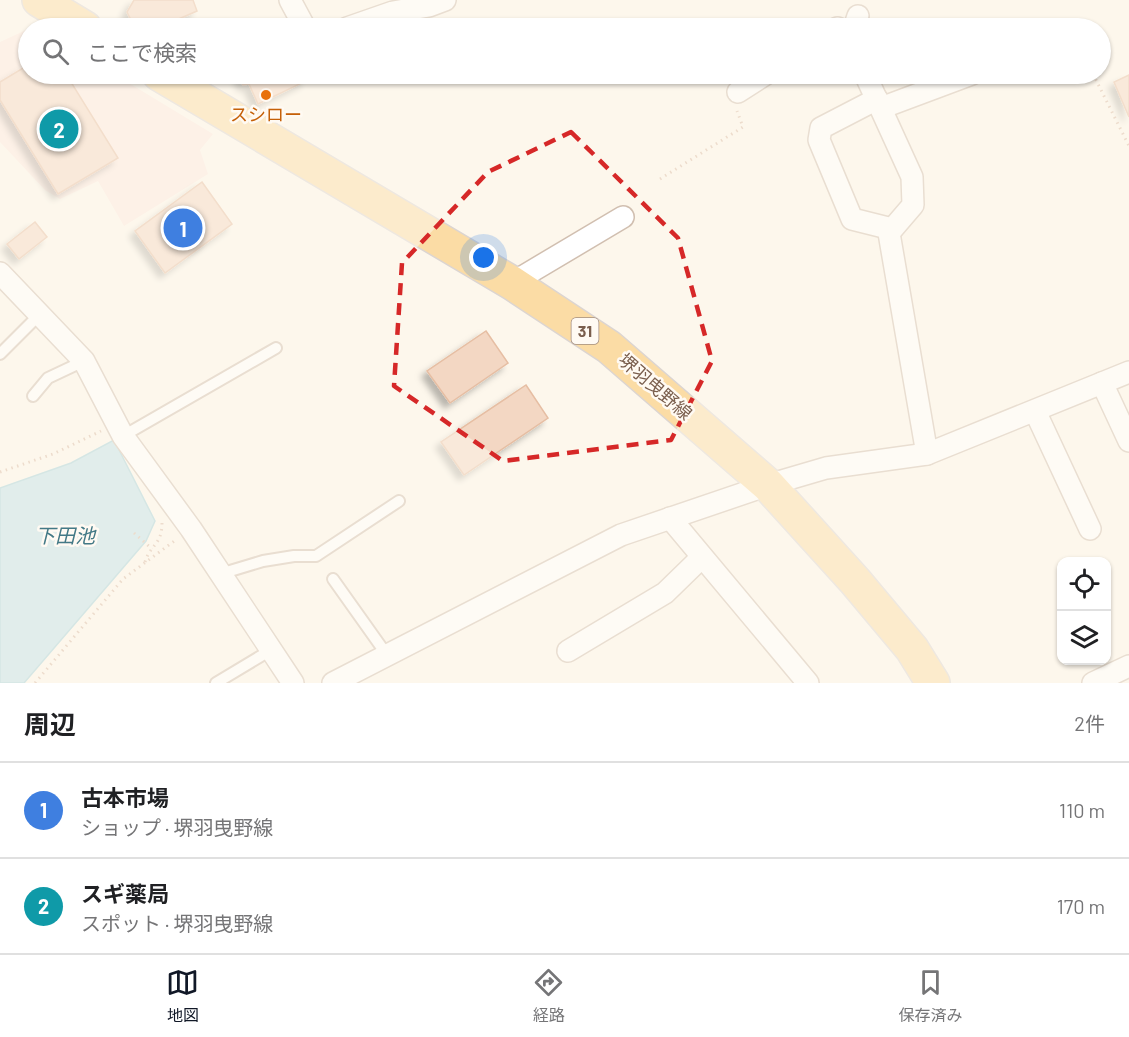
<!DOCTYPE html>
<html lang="ja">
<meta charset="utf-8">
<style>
:root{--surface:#fff;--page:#f6f6f6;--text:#202124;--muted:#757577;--line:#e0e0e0;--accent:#111827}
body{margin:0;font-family:Barlow,"Noto Sans JP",sans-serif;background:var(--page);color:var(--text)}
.controls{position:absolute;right:18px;bottom:18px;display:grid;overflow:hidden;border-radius:12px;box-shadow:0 2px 4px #0004}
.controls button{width:54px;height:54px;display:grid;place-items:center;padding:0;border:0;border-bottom:2px solid var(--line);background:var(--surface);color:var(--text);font:30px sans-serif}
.you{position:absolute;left:484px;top:258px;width:21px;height:21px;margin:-15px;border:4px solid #fff;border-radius:50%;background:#1a73e8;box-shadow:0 0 0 9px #1a73e833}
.badge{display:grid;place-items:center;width:39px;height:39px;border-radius:50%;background:var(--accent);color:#fff;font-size:20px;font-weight:700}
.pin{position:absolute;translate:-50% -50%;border:3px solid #fff;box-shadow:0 2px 6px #0006}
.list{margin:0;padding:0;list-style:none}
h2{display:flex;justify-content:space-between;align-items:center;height:78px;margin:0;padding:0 24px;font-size:26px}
h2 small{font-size:20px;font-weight:400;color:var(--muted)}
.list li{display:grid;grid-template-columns:39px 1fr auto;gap:18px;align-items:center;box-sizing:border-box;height:96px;padding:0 24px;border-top:2px solid var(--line)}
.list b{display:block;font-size:22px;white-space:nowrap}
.list p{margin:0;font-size:20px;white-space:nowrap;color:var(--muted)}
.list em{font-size:20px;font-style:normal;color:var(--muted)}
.icon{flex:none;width:33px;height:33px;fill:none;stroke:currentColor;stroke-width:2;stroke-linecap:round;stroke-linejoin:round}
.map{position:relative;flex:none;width:1129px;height:683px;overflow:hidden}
.search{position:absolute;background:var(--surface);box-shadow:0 2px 4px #0004;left:18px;right:18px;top:18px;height:66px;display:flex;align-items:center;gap:15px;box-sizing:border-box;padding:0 21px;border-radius:33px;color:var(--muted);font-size:22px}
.sheet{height:270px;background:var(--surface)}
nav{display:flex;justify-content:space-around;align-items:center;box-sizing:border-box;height:84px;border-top:2px solid var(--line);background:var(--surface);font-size:16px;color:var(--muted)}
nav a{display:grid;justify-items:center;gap:3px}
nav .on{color:var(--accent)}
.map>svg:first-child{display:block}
.commercial{fill:#fde9e0}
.water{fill:#bfe1e8;stroke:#a5d1da;stroke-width:1.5}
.building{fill:#f3d7c3;stroke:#e6bea3;stroke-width:1.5;filter:url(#shadow)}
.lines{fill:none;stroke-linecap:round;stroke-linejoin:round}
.service-casing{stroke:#d1bfb0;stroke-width:14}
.minor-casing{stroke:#d1bfb0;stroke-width:24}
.primary-casing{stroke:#dcd5d1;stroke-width:36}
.path{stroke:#d9baa5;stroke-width:3;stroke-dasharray:1.5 4.5;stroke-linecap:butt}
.service{stroke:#fff;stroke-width:10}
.minor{stroke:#fff;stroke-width:21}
.primary{stroke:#fbdca5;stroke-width:33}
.marked{fill:none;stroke:#d62828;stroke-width:4.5;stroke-dasharray:12 8;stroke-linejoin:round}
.food-dot{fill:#e8710a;stroke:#fffaf3;stroke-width:2}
.labels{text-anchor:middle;stroke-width:5;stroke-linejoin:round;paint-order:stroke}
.shield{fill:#fffaf3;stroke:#a28d7f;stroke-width:1.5}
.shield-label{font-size:16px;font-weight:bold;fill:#7a5e4d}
.food-label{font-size:18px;fill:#c56008;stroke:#fffaf3}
.street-label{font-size:18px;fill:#7a5e4d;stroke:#fffaf3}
.water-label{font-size:20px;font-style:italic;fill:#437986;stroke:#fffaf3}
</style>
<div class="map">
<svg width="1129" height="683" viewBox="0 0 1129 683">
<defs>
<filter id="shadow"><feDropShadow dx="-5.5" dy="5.5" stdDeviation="3" flood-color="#0004"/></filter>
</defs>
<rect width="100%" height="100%" fill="#fdf7ec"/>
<path class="commercial" d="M 28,29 L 28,74 L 114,74 L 213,134 L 200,150 L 208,174 L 124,226 L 98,181 L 60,199 L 45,190 L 0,142 L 0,42 Z"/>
<path class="water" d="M 114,440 L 155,521 L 146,541 L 24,683 L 0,683 L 0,488 L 71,463 Z"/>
<g class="building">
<path d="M 134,0 L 193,0 L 197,11 L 158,28 L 135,28 L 127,12 Z"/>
<path d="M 28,65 L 28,74 L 66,74 L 118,158 L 58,194 L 0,100 L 0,82 Z"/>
<path d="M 238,74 L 303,74 L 306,81 L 258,104 L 249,84 L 243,85 Z"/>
<path d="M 1129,75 L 1129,117 L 1114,82 Z"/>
<path d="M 202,182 L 232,224 L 165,273 L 135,231 Z"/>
<path d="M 35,222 L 47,237 L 19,259 L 7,244 Z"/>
<path d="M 486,331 L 508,363 L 450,403 L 427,371 Z"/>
<path d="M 526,385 L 548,418 L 464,475 L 441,442 Z"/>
</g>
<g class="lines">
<defs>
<g id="service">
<path d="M 0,354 L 40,314"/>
<path d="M 33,396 L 48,378 L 84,361"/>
<path d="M 123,436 L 276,348"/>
<path d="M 220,574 L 263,561 L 294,556 L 316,556 L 399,501"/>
<path d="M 333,579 L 387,655"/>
<path d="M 216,683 L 271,650"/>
</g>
<g id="minor">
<path d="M 290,0 L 305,28"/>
<path d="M 347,28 L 393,12 L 429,6 L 445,0"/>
<path d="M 837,28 L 838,28"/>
<path d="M 854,28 L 858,16"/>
<path d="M 865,74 L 912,177 L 913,205 L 889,233 L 927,454"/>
<path d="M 738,92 L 766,74"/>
<path d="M 877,99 L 821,128 L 819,140 L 852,219 L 892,229"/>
<path d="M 881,108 L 972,74"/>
<path d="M 0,273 L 84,361 L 123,436 L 191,529 L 293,683"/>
<path d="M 512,283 L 623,217"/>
<path d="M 1102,383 L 1129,441"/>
<path d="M 1035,411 L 1090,529"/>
<path d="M 670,518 L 808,683"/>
<path d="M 568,651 L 665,593 L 702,557"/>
<path d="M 333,683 L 621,535 L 768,485 L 826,468 L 927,454 L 1129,372"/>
<path d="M 1093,683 L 1129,666"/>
</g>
<g id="primary">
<path d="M 39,0 L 85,28"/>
<path d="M 159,74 L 512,283 L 609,347 L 768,485 L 855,581 L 912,649 L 933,683"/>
</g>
</defs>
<use href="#service" class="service-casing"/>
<use href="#minor" class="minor-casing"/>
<use href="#primary" class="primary-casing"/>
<g class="path">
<path d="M 1093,74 L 1129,146"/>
<path d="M 660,179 L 743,127 L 737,111"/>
<path d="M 0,472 L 53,454 L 101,431"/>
<path d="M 134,533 L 152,549"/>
<path d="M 145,562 C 150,545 162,545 162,523"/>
<path d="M 35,683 L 123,579 L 177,539"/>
</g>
<use href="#service" class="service"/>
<use href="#minor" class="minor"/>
<use href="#primary" class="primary"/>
</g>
<path d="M0 0H1129V683H0ZM 571,132 L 678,238 L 712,361 L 671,440 L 503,461 L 394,386 L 402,263 L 488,172 Z" fill="#fdf7ec" fill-opacity=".55" fill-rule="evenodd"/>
<path class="marked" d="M 571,132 L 678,238 L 712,361 L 671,440 L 503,461 L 394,386 L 402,263 L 488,172 Z"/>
<circle class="food-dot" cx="266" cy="95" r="6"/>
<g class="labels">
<rect class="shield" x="571.5" y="318" width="27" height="26" rx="4.5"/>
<g class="shield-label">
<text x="585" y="337">31</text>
</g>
<g class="food-label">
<text x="266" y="121">スシロー</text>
</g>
<g class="street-label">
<text transform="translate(655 387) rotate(41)" y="6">堺羽曳野線</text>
</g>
<g class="water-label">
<text x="65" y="543">下田池</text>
</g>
</g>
</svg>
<div class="controls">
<button><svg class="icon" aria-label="locate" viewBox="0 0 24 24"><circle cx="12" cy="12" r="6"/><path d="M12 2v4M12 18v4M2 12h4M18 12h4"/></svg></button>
<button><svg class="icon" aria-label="layers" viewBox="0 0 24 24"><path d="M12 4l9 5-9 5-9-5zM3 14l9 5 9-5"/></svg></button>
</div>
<div class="you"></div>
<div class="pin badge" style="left:183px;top:228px;background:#3f7fe0">1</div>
<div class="pin badge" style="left:59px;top:129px;background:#0f9aa8">2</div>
<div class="search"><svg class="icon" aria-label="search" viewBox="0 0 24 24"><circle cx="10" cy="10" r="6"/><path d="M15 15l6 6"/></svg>ここで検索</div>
</div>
<section class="sheet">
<h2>周辺<small>2件</small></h2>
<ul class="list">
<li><span class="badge" style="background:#3f7fe0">1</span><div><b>古本市場</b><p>ショップ · 堺羽曳野線</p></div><em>110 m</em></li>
<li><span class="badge" style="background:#0f9aa8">2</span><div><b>スギ薬局</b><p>スポット · 堺羽曳野線</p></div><em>170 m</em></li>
</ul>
</section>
<nav>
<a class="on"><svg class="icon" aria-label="map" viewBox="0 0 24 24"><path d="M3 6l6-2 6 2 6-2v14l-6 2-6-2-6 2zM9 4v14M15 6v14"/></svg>地図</a>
<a><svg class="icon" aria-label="directions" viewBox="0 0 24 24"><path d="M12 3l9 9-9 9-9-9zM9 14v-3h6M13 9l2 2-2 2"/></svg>経路</a>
<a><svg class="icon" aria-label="saved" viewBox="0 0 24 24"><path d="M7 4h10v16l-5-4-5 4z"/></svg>保存済み</a>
</nav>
